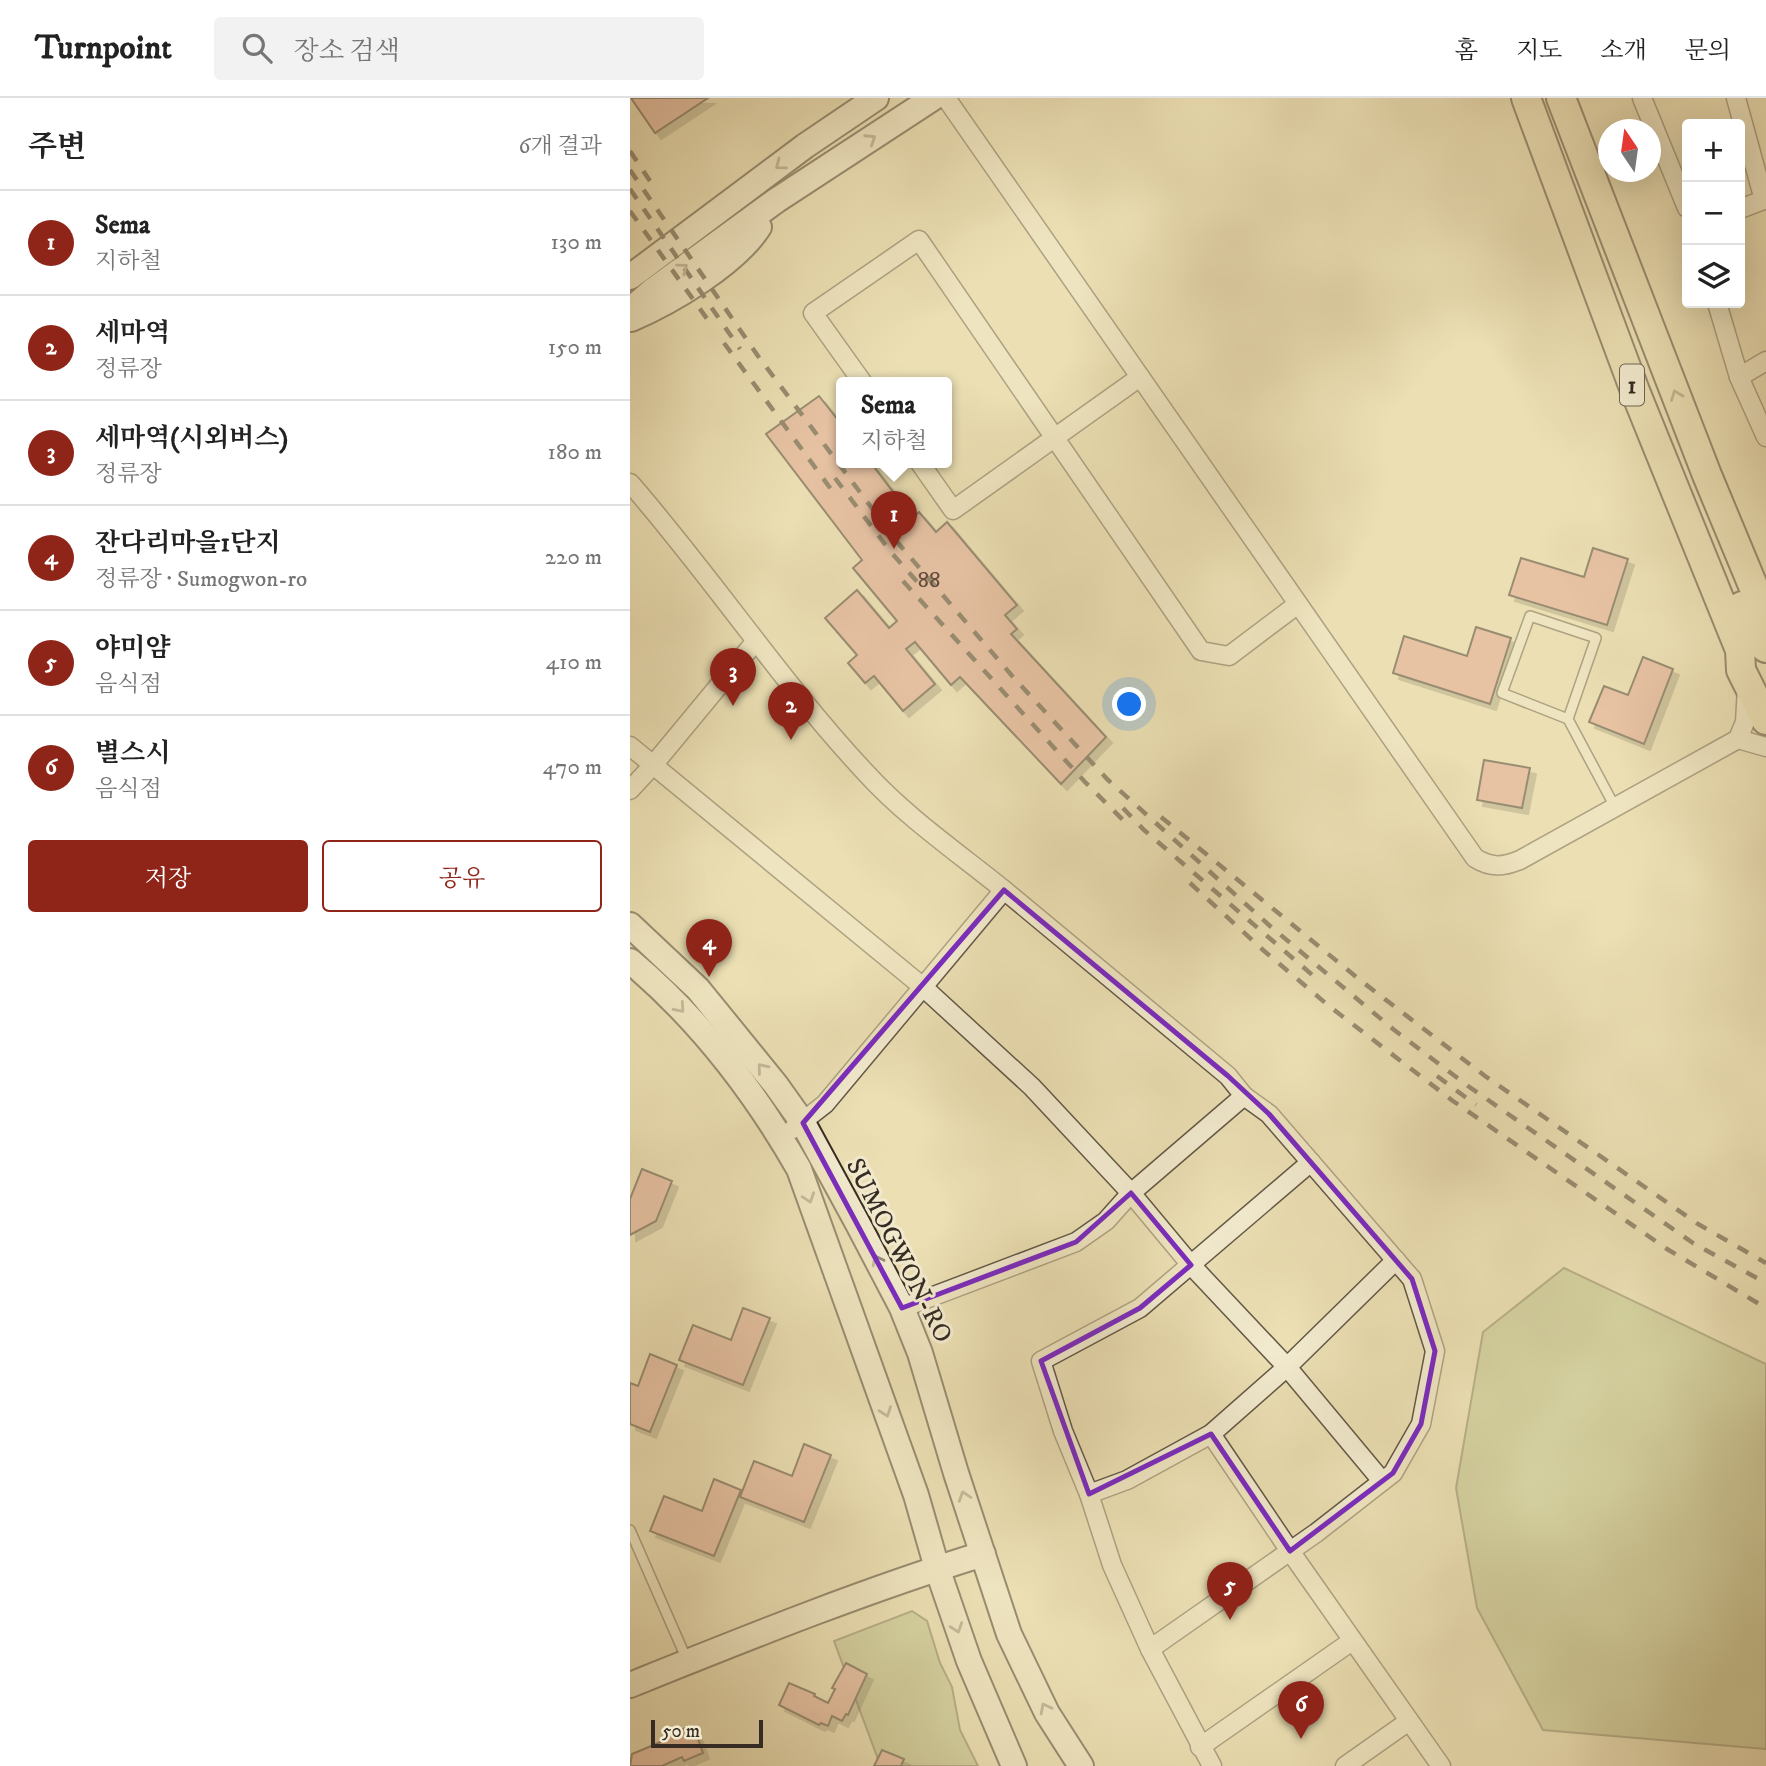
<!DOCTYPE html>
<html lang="ko">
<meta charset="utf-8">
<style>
:root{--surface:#fff;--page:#f2f2f2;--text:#222;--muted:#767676;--line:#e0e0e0;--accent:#8f2418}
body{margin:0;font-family:"IM FELL DW Pica","Noto Serif KR",serif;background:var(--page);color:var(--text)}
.controls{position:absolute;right:21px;top:21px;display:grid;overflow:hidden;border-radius:7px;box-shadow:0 7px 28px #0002}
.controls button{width:63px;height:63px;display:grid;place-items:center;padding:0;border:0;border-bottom:2px solid var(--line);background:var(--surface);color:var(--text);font:35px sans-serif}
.compass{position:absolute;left:968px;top:21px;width:63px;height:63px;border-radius:50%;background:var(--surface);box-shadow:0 7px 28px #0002;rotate:347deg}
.scale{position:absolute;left:21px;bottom:18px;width:112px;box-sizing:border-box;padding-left:7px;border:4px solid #362c23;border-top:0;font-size:19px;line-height:24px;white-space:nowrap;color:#362c23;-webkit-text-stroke:5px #f2eace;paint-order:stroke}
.you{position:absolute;left:500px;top:607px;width:24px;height:24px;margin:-18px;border:5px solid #fff;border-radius:50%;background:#1a73e8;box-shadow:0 0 0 10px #1a73e833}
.badge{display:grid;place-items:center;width:46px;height:46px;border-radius:50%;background:var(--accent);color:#fff;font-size:23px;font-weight:700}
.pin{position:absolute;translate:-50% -58px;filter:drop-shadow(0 2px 4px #0008)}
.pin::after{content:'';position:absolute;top:37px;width:24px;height:21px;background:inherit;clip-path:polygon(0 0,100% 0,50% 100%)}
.popup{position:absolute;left:206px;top:279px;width:116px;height:91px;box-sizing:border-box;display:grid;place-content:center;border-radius:7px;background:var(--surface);filter:drop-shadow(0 2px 5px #0005);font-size:23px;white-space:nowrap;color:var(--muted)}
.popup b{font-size:26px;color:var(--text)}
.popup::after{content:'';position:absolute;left:50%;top:100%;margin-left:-14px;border:14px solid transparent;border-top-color:var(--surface)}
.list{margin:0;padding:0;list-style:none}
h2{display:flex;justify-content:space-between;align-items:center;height:91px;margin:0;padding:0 28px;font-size:30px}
h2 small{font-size:23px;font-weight:400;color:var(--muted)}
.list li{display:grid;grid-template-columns:46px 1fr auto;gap:21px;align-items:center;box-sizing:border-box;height:105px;padding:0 28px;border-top:2px solid var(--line)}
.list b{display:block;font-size:26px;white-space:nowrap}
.list p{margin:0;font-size:23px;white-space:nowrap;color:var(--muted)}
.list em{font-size:23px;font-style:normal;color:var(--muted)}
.actions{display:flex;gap:14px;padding:21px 28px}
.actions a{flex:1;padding:16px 0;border:2px solid var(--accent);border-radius:7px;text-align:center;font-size:24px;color:var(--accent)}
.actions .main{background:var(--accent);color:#fff}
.icon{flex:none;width:38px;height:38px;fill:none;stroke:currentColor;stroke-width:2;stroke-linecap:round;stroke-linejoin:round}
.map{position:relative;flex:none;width:1136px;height:1668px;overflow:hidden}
header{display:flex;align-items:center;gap:42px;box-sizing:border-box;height:98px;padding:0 35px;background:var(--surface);border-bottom:2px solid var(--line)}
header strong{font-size:33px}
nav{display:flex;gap:38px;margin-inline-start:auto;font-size:24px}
.search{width:490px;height:63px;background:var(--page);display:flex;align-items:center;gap:18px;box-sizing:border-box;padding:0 24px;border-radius:7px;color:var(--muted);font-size:26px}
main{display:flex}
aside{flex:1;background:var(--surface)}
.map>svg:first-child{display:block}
.green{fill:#bbc18a;stroke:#787656;stroke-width:2}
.building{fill:#e3a292;stroke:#362c23;stroke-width:2;filter:url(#shadow)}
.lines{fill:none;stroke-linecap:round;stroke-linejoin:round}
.lane-casing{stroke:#635947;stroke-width:12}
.street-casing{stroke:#635947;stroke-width:21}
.secondary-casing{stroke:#362c23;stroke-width:28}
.primary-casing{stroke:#362c23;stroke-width:32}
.lane{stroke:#f2eace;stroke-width:9}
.street{stroke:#f2eace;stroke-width:18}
.secondary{stroke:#f2eace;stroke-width:24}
.primary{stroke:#ebdfb3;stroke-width:28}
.rail{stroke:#362c23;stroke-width:4.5;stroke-dasharray:12 12;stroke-linecap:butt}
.oneway{stroke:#948b78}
.oneway2{stroke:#90866b}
.marked{fill:none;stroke:#7b2cbf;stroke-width:5;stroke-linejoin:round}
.labels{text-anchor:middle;stroke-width:6;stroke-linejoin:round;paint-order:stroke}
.number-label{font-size:23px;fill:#614a3f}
.shield{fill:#f2eace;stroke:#6e6556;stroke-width:2}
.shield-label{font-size:24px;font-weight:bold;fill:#362c23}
.street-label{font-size:26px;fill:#362c23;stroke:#f2eace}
</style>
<header>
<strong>Turnpoint</strong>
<div class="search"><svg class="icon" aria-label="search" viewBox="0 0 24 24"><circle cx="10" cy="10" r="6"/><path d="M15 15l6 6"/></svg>장소 검색</div>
<nav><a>홈</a><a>지도</a><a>소개</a><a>문의</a></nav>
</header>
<main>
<aside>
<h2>주변<small>6개 결과</small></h2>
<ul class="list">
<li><span class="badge">1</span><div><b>Sema</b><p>지하철</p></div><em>130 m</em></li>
<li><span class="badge">2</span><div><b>세마역</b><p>정류장</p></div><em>150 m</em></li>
<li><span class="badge">3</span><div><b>세마역(시외버스)</b><p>정류장</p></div><em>180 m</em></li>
<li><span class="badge">4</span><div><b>잔다리마을1단지</b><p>정류장 · Sumogwon-ro</p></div><em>220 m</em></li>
<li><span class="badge">5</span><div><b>야미얌</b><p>음식점</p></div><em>410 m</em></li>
<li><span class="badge">6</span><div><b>별스시</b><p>음식점</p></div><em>470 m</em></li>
</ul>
<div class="actions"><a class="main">저장</a><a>공유</a></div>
</aside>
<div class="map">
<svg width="1136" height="1668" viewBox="0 0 1136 1668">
<defs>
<filter id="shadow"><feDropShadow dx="6" dy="6" stdDeviation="0" flood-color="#0004"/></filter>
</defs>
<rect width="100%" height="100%" fill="#ebdfb3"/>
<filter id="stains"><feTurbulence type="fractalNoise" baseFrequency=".00286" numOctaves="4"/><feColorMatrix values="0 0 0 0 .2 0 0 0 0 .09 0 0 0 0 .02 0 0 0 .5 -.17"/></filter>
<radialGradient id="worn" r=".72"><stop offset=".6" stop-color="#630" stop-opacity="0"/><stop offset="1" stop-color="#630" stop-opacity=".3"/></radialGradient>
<g class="green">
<path d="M 934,1170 L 1136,1266 L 1136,1651 L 913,1632 L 847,1510 L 826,1390 L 853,1234 Z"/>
<path d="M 282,1513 L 297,1523 L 310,1565 L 322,1589 L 330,1632 L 348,1668 L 252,1668 L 248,1661 L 204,1543 Z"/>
</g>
<g class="building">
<path d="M 1,0 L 78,0 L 25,35 Z"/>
<path d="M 189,298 L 212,327 L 212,365 L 241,365 L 283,420 L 289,414 L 306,434 L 317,424 L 387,507 L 375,517 L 387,531 L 381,536 L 476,639 L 431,686 L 330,579 L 321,587 L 285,544 L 276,551 L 305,586 L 273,613 L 244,578 L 235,585 L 218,565 L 227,557 L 195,520 L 227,492 L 259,530 L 267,523 L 223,470 L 232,462 L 136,336 Z"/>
<path d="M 963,450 L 998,461 L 977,527 L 879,497 L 891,460 L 954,479 Z"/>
<path d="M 846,529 L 881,540 L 860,606 L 763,575 L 774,538 L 837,558 Z"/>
<path d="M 1013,559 L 1043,571 L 1014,646 L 959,624 L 974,588 L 998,597 Z"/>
<path d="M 854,662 L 900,670 L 892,710 L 847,702 Z"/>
<path d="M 12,1071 L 42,1083 L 26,1123 L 0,1137 L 0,1101 Z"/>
<path d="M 113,1210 L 140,1220 L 113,1287 L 49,1262 L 63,1227 L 101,1242 Z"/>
<path d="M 20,1256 L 47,1267 L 20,1334 L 0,1326 L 0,1285 L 8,1288 Z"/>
<path d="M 174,1346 L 201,1357 L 174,1424 L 110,1399 L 124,1363 L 162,1378 Z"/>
<path d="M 84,1381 L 111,1392 L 84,1458 L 20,1433 L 34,1398 L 72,1413 Z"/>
<path d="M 216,1565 L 237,1576 L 218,1617 L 216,1616 L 212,1623 L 202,1618 L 198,1628 L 191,1625 L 189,1627 L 149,1607 L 159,1585 L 185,1596 L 184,1598 L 198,1605 L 205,1591 L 202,1590 Z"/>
<path d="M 58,1629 L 61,1634 L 63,1633 L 67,1638 L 73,1655 L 54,1663 L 52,1659 L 32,1668 L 0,1668 L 2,1656 L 38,1641 L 35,1636 L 45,1632 L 48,1638 L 51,1636 L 49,1633 Z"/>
<path d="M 252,1652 L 274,1661 L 271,1668 L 244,1668 Z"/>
</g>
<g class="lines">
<defs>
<g id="lane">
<path d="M 938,621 L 966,540 L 900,518 L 872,595 L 938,621 L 985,709"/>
<path d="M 0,1432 L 57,1562"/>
</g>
<g id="street">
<path d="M 316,0 L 845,760 C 861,770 873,769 890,762 L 1108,641 L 1115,624 L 1117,589"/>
<path d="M 1012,0 L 1057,110"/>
<path d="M 1106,0 L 1134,102"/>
<path d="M 1110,111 L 1136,101"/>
<path d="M 1087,205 L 1109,279 L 1136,339"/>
<path d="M 1109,279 L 1136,263"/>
<path d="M 233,285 L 183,215 L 289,142 L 571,553 L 599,558 L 668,506"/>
<path d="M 290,365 L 323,412 L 510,279"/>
<path d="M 0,385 C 82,479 151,584 236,675 C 276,719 327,754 374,792 L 195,1006 L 163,1031"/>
<path d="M 1108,641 L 1136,649"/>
<path d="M 0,648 L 293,889 L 402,989 L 501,1095 L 561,1167 L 657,1269 L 752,1383"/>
<path d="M 0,692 L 24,666 L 125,544"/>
<path d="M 272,1210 L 446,1144 L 476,1123 L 501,1095 L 614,998 L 598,978 L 374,792"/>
<path d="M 581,1336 L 660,1453 L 811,1668"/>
<path d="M 459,1396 L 497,1382 L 581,1336 L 657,1269 L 766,1162"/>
<path d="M 520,1551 L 686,1435 L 763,1375 L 791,1326 L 805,1253 L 782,1181 L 639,1016 L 614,998"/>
<path d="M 570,1649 L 722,1543"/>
<path d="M 582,1668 L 520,1551 L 482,1467 L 459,1396 L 433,1333 L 411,1263 L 510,1210 L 681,1064"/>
<path d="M 715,1668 L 779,1623"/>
</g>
<g id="secondary">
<path d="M 0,179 L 175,48 L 246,0"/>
<path d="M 0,212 L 22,193 L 147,102 L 303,0"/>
<path d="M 1,221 C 41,204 105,166 129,129"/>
<path d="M 0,827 L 68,891 L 146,987 L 173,1025 L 228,1126 L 272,1210 L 290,1255 L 326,1375 L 379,1536 L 417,1615 L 451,1668"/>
<path d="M 0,863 C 69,921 125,994 169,1071 L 286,1397 L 307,1470 L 339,1563 L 384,1668"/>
<path d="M 0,1587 C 117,1540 233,1493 353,1456"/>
</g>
<g id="primary">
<path d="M 896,0 L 1005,293 L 1110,552 L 1111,572 L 1136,622"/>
<path d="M 931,0 L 1077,377 L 1136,519"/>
<path d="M 1112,508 L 1127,543 L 1136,550"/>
</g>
</defs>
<use href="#lane" class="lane-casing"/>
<use href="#street" class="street-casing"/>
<use href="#secondary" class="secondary-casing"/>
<use href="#primary" class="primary-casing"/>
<use href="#lane" class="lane"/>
<use href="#street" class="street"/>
<use href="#secondary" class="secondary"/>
<use href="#primary" class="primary"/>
<g class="rail">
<path d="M 0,53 L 20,83"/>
<path d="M 0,72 L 128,258 L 268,445 L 384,580 L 477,681 L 640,828 L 763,931 L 838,988 L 1063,1145 L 1136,1185"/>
<path d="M 0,91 L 110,251"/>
<path d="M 0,113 L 80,225"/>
<path d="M 94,245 L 206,398"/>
<path d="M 205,380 L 260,453 L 290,487"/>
<path d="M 273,483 L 455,684 L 496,725"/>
<path d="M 493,710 L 514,732 L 687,881"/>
<path d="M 531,719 L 730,882 L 855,978 L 1068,1126 L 1136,1165"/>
<path d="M 560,785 L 633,852 L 699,908 L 823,1003 L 1037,1151 L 1136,1210"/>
<path d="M 807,978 L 846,1007"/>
</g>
</g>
<defs><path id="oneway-chevron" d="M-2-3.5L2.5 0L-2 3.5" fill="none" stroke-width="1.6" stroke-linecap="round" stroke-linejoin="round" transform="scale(1.75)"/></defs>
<g class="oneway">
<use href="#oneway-chevron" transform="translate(241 41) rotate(-33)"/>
<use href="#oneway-chevron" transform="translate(150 67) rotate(143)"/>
<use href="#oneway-chevron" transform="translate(53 170) rotate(-36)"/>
<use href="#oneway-chevron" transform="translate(50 910) rotate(49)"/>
<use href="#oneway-chevron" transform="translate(132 970) rotate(-129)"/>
<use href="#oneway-chevron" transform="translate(179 1100) rotate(71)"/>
<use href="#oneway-chevron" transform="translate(247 1162) rotate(-117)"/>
<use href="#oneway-chevron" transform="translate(256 1314) rotate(70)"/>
<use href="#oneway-chevron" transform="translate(334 1398) rotate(-108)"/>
<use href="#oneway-chevron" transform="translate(327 1530) rotate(71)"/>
<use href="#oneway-chevron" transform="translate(415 1610) rotate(-117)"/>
</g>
<use class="oneway2" href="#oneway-chevron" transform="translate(1046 297) rotate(-111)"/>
<path d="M0 0H1136V1668H0ZM 374,792 L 598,978 L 639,1016 L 782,1181 L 805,1253 L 791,1326 L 763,1375 L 660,1453 L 581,1336 L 459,1396 L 411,1263 L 510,1210 L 561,1167 L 501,1095 L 446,1144 L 272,1210 L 173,1025 Z" fill="#ebdfb3" fill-opacity=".55" fill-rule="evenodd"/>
<path class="marked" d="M 374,792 L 598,978 L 639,1016 L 782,1181 L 805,1253 L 791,1326 L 763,1375 L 660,1453 L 581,1336 L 459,1396 L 411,1263 L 510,1210 L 561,1167 L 501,1095 L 446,1144 L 272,1210 L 173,1025 Z"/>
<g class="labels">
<g class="number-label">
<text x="299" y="489">88</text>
</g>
<rect class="shield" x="990" y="266.5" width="24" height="41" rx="5"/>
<g class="shield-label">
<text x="1002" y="295">1</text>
</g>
<g class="street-label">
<text transform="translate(270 1152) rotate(63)" y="9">SUMOGWON-RO</text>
</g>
</g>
<rect width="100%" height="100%" filter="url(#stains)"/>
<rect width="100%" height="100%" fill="url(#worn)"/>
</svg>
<div class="controls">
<button>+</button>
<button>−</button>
<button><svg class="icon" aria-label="layers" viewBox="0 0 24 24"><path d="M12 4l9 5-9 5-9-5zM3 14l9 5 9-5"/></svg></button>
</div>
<svg class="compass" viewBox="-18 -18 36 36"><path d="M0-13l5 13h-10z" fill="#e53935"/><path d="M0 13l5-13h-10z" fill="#767676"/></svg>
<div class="scale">50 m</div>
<div class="you"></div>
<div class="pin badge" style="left:264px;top:451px">1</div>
<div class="popup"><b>Sema</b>지하철</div>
<div class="pin badge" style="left:161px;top:642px">2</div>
<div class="pin badge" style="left:103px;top:608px">3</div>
<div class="pin badge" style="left:79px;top:879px">4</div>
<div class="pin badge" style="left:600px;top:1522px">5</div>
<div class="pin badge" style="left:671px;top:1641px">6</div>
</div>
</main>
